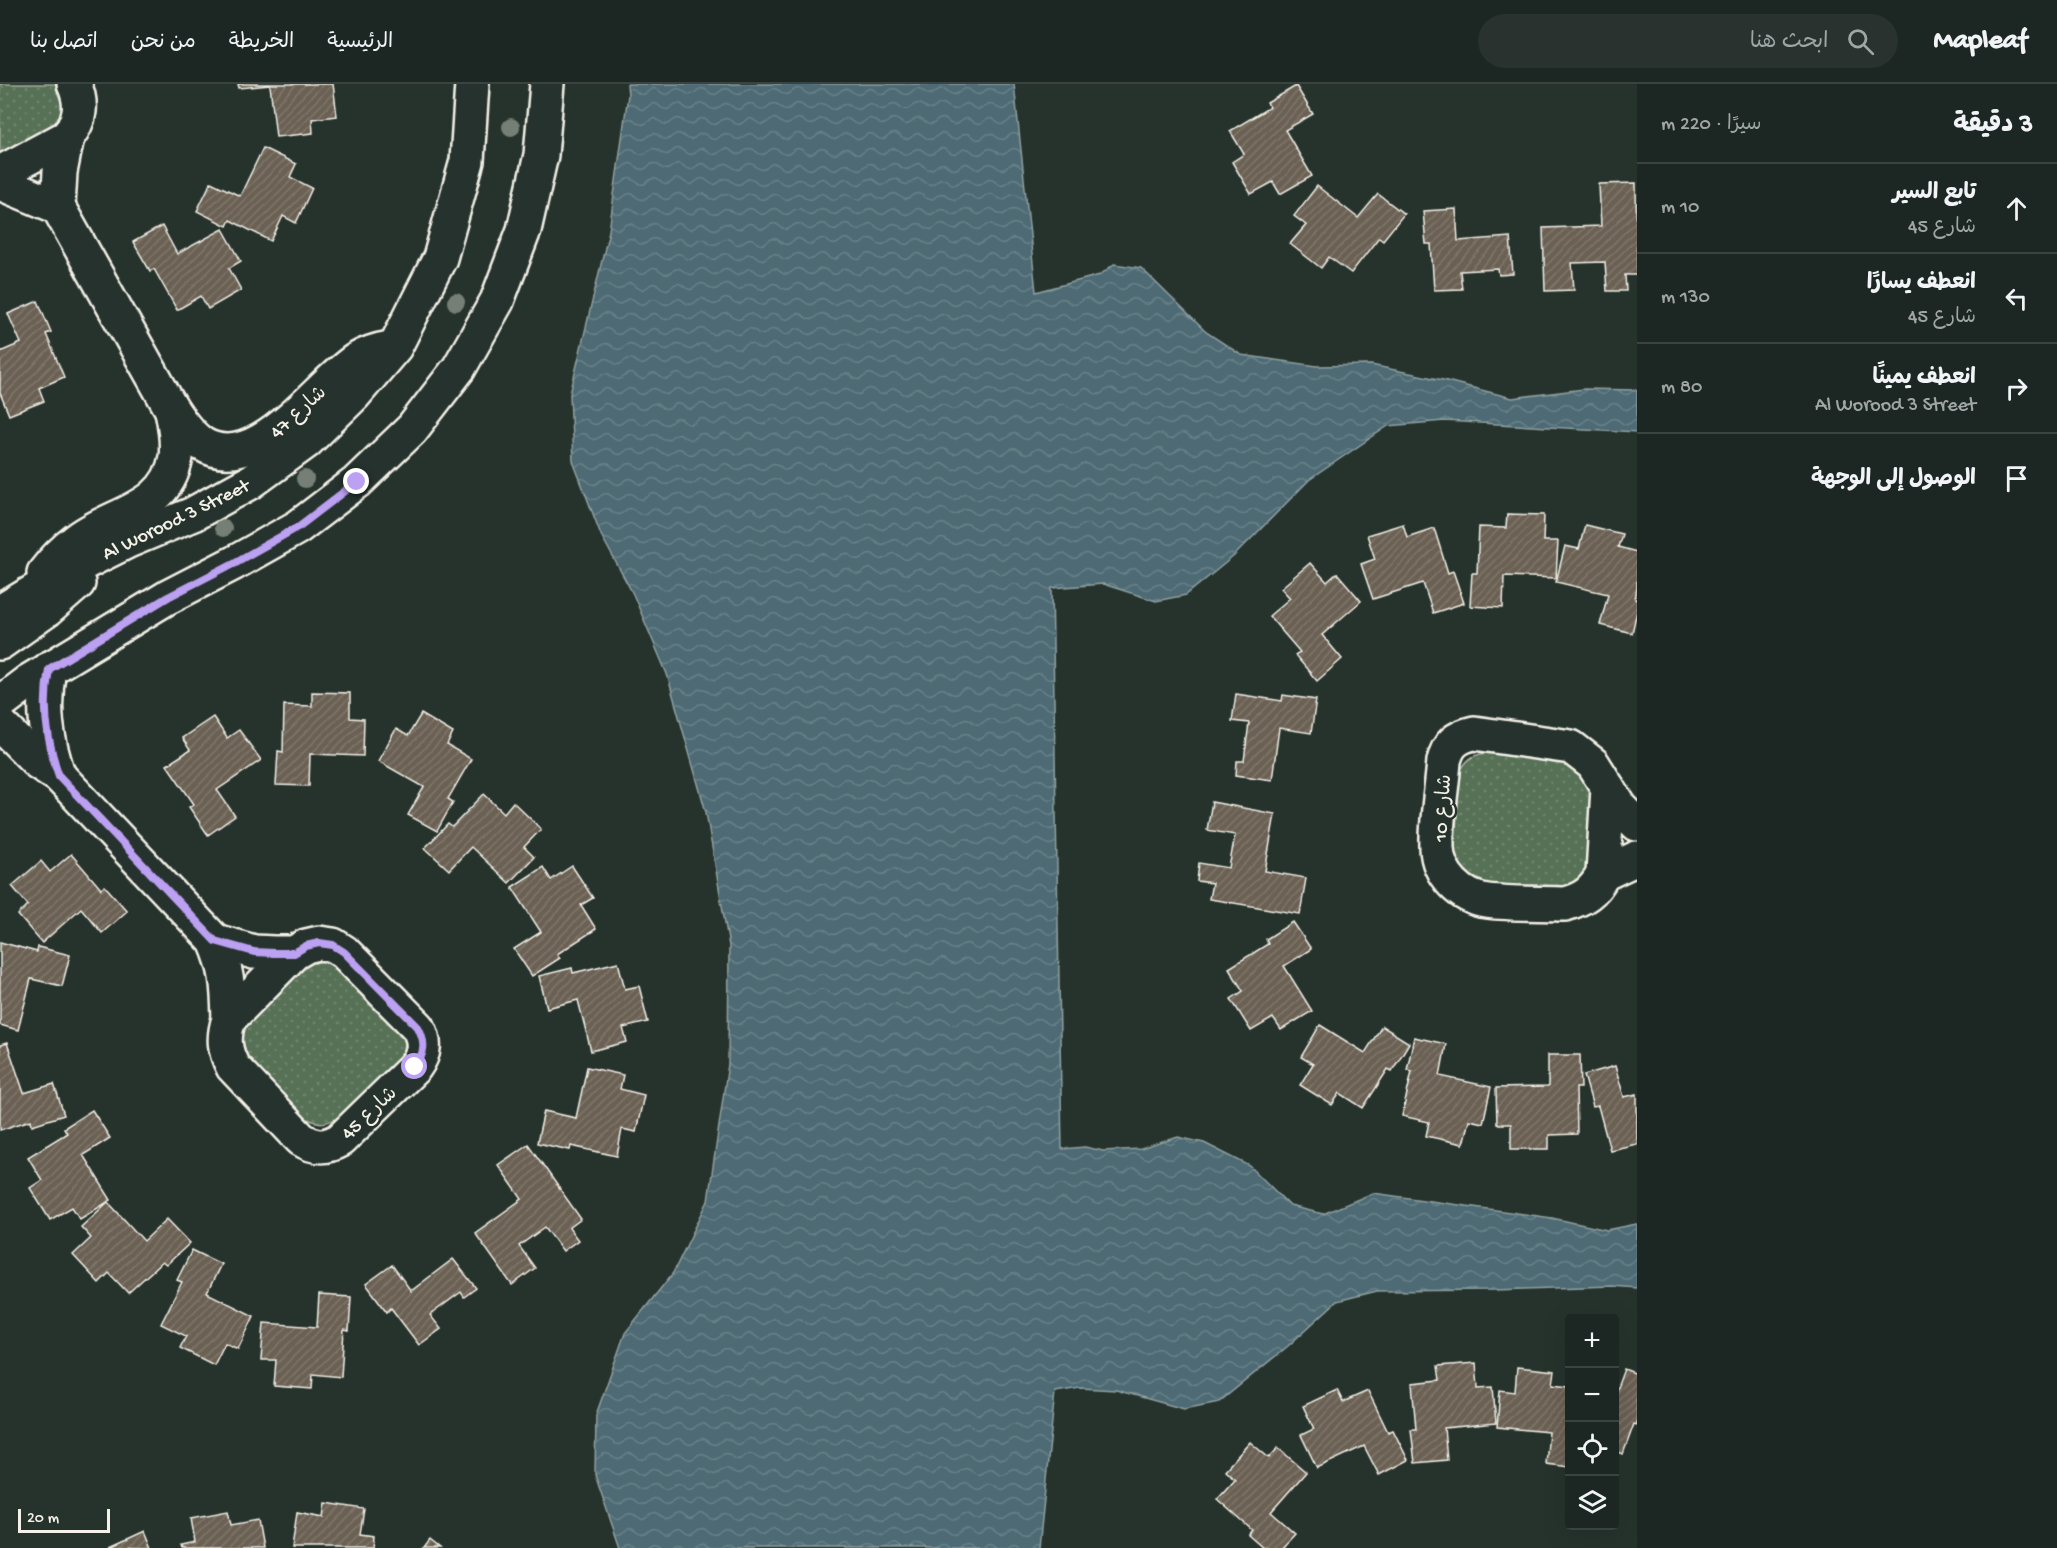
<!DOCTYPE html>
<html lang="ar">
<meta charset="utf-8">
<style>
:root{--surface:#1c2622;--page:#29322f;--text:#f1f3f6;--muted:#a0a5a5;--line:#3a4340}
body{margin:0;font-family:"Gochi Hand","Playpen Sans Arabic",sans-serif;background:var(--page);color:var(--text);direction:rtl}
.controls{position:absolute;right:18px;bottom:18px;display:grid;overflow:hidden;border-radius:6px;box-shadow:0 6px 24px #0002}
.controls button{width:54px;height:54px;display:grid;place-items:center;padding:0;border:0;border-bottom:2px solid var(--line);background:var(--surface);color:var(--text);font:30px sans-serif}
.scale{position:absolute;left:18px;bottom:15px;width:92px;box-sizing:border-box;padding-left:6px;border:3px solid #f4f1e8;border-top:0;font-size:16px;line-height:21px;white-space:nowrap;color:#f4f1e8;-webkit-text-stroke:4px #26332d;paint-order:stroke}
.stop{position:absolute;width:18px;height:18px;margin:-14px;border:4px solid #bca0f2;border-radius:50%;background:#fff}
.stop.end{background:#bca0f2;border-color:#fff;box-shadow:0 2px 6px #0008}
.list{margin:0;padding:0;list-style:none}
h2{display:flex;justify-content:space-between;align-items:center;height:78px;margin:0;padding:0 24px;font-size:26px}
h2 small{font-size:20px;font-weight:400;color:var(--muted)}
.list li{display:grid;grid-template-columns:39px 1fr auto;gap:18px;align-items:center;box-sizing:border-box;height:90px;padding:0 24px;border-top:2px solid var(--line)}
.list b{display:block;font-size:22px;white-space:nowrap}
.list p{margin:0;font-size:20px;white-space:nowrap;color:var(--muted)}
.list em{font-size:20px;font-style:normal;color:var(--muted)}
.icon{flex:none;width:33px;height:33px;fill:none;stroke:currentColor;stroke-width:2;stroke-linecap:round;stroke-linejoin:round}
.map{position:relative;flex:none;width:1637px;height:1464px;overflow:hidden;direction:ltr}
header{display:flex;align-items:center;gap:36px;box-sizing:border-box;height:84px;padding:0 30px;background:var(--surface);border-bottom:2px solid var(--line)}
header strong{font-size:28px}
nav{display:flex;gap:33px;margin-inline-start:auto;font-size:21px}
.search{width:420px;height:54px;background:var(--page);display:flex;align-items:center;gap:15px;box-sizing:border-box;padding:0 21px;border-radius:33px;color:var(--muted);font-size:22px}
main{display:flex}
aside{flex:1;background:var(--surface)}
.map>svg:first-child{display:block}
.green{fill:url(#green-dots);stroke:#a6b19f;stroke-width:1.5}
.water{fill:url(#water-waves);stroke:#90a1a2;stroke-width:1.5}
.building{fill:url(#building-hatch);stroke:#f4f1e8;stroke-width:1.5}
.lines{fill:none;stroke-linecap:round;stroke-linejoin:round}
.minor-casing{stroke:#f4f1e8;stroke-width:38}
.minor{stroke:#26332d;stroke-width:33}
.tree{fill:#757f74}
.route{stroke:#bca0f2;stroke-width:8}
.labels{text-anchor:middle;stroke-width:5;stroke-linejoin:round;paint-order:stroke}
.street-label{font-size:20px;fill:#f4f1e8;stroke:#26332d}
</style>
<header>
<strong>Mapleaf</strong>
<div class="search"><svg class="icon" aria-label="search" viewBox="0 0 24 24"><circle cx="10" cy="10" r="6"/><path d="M15 15l6 6"/></svg>ابحث هنا</div>
<nav><a>الرئيسية</a><a>الخريطة</a><a>من نحن</a><a>اتصل بنا</a></nav>
</header>
<main>
<aside>
<h2>3 دقيقة<small>سيرًا · 220 m</small></h2>
<ul class="list">
<li><svg class="icon" aria-label="ahead" viewBox="0 0 24 24"><path d="M12 20V5M6 11l6-6 6 6"/></svg><div><b>تابع السير</b><p>شارع 45</p></div><em>10 m</em></li>
<li><svg class="icon" aria-label="left" viewBox="0 0 24 24"><path d="M17 20v-9H6M10 6l-5 5 5 5"/></svg><div><b>انعطف يسارًا</b><p>شارع 45</p></div><em>130 m</em></li>
<li><svg class="icon" aria-label="right" viewBox="0 0 24 24"><path d="M7 20v-9h11M14 6l5 5-5 5"/></svg><div><b>انعطف يمينًا</b><p>Al Worood 3 Street</p></div><em>80 m</em></li>
<li><svg class="icon" aria-label="arrive" viewBox="0 0 24 24"><path d="M6 21V4h12l-3 4 3 4H6"/></svg><div><b>الوصول إلى الوجهة</b></div></li>
</ul>
</aside>
<div class="map">
<svg width="1637" height="1464" viewBox="0 0 1637 1464">
<defs>
<pattern id="green-dots" width="8" height="8" patternUnits="userSpaceOnUse" patternTransform="scale(1.5)"><rect width="8" height="8" fill="#577156"/><path d="M2 2h.1M6 6h.1" fill="none" stroke="#70866e" stroke-width="1.8" stroke-linecap="round"/></pattern>
<pattern id="water-waves" width="16" height="10" patternUnits="userSpaceOnUse" patternTransform="scale(1.5)"><rect width="16" height="10" fill="#4e6b74"/><path d="M0 5q4-4 8 0t8 0" fill="none" stroke="#688188"/></pattern>
<pattern id="building-hatch" width="6" height="6" patternUnits="userSpaceOnUse" patternTransform="scale(1.5)"><rect width="6" height="6" fill="#6a6053"/><path d="M-1 1l2-2M0 6l6-6M5 7l2-2" fill="none" stroke="#80776c"/></pattern>
</defs>
<rect width="100%" height="100%" fill="#26332d"/>
<filter id="ink" filterUnits="userSpaceOnUse"><feTurbulence type="fractalNoise" baseFrequency=".0167" numOctaves="2"/><feDisplacementMap in="SourceGraphic" scale="12" xChannelSelector="R" yChannelSelector="G"/><feConvolveMatrix kernelMatrix="1 2 1 2 8 2 1 2 1" color-interpolation-filters="sRGB"/></filter>
<g filter="url(#ink)">
<g class="green">
<path d="M 0,0 L 64,0 L 69,11 L 59,42 L 0,73 Z"/>
<path d="M 1488,669 L 1568,675 L 1593,702 L 1586,788 L 1572,806 L 1475,801 L 1454,776 L 1460,687 C 1468,674 1474,670 1488,669 Z"/>
<path d="M 316,875 L 328,875 L 406,954 L 404,965 L 398,976 L 340,1032 C 327,1041 319,1040 305,1034 L 243,972 L 239,950 L 246,939 L 306,879 Z"/>
</g>
<path class="water" d="M 627,0 L 1014,0 L 1036,208 L 1100,191 L 1114,180 L 1141,184 L 1206,248 L 1241,271 L 1317,282 L 1371,281 L 1443,296 L 1512,314 L 1584,305 L 1637,306 L 1637,348 L 1444,337 L 1388,342 L 1309,396 L 1234,472 L 1186,511 L 1156,517 L 1103,500 L 1052,504 L 1062,1065 L 1085,1063 L 1103,1067 L 1141,1065 L 1178,1053 L 1204,1059 L 1250,1082 L 1290,1122 L 1323,1130 L 1373,1109 L 1552,1134 L 1607,1146 L 1637,1140 L 1637,1204 L 1612,1202 L 1495,1206 L 1377,1207 L 1337,1217 L 1288,1262 L 1219,1318 L 1184,1325 L 1116,1306 L 1080,1304 L 1055,1308 L 1039,1464 L 620,1464 L 595,1391 L 596,1331 L 625,1249 L 673,1189 L 708,1117 L 728,980 L 729,862 L 706,728 L 667,590 L 633,510 L 601,451 L 573,377 L 570,310 L 609,147 L 628,11 Z"/>
<g class="building">
<path d="M 238,0 L 333,0 L 337,32 L 312,35 L 313,49 L 276,53 L 270,1 L 239,4 Z"/>
<path d="M 1296,2 L 1313,30 L 1285,46 L 1312,92 L 1280,110 L 1273,98 L 1251,110 L 1232,78 L 1244,70 L 1230,47 L 1270,23 L 1267,19 Z"/>
<path d="M 263,64 L 296,80 L 290,93 L 312,104 L 296,139 L 283,132 L 271,157 L 230,136 L 227,142 L 197,127 L 211,98 L 240,112 Z"/>
<path d="M 1636,99 L 1637,191 L 1625,191 L 1626,207 L 1607,207 L 1605,178 L 1572,179 L 1574,206 L 1545,207 L 1543,144 L 1601,142 L 1599,100 Z"/>
<path d="M 1317,102 L 1358,134 L 1378,110 L 1404,130 L 1383,156 L 1379,153 L 1351,189 L 1329,173 L 1321,184 L 1290,160 L 1306,141 L 1294,132 Z"/>
<path d="M 1456,125 L 1458,157 L 1510,153 L 1513,190 L 1499,191 L 1498,185 L 1460,187 L 1462,205 L 1434,206 L 1431,160 L 1426,160 L 1423,127 Z"/>
<path d="M 162,142 L 177,170 L 223,145 L 241,177 L 229,184 L 241,206 L 208,225 L 201,212 L 177,226 L 154,185 L 150,187 L 133,158 Z"/>
<path d="M 38,217 L 51,248 L 46,250 L 64,293 L 39,304 L 44,317 L 9,331 L 0,309 L 0,268 L 21,259 L 8,230 Z"/>
<path d="M 1507,430 L 1544,431 L 1543,457 L 1558,457 L 1556,494 L 1504,492 L 1503,524 L 1470,522 L 1472,489 L 1477,489 L 1479,443 L 1506,444 Z"/>
<path d="M 1403,440 L 1407,453 L 1434,444 L 1448,489 L 1453,487 L 1464,519 L 1433,529 L 1423,499 L 1373,515 L 1361,480 L 1375,475 L 1367,451 Z"/>
<path d="M 1585,441 L 1622,450 L 1618,463 L 1637,468 L 1637,504 L 1635,515 L 1637,516 L 1637,527 L 1632,549 L 1600,541 L 1608,510 L 1556,498 L 1565,462 L 1579,465 Z"/>
<path d="M 1310,479 L 1327,498 L 1337,489 L 1361,517 L 1322,551 L 1342,575 L 1317,597 L 1295,571 L 1300,568 L 1269,532 L 1290,514 L 1281,504 Z"/>
<path d="M 312,608 L 350,609 L 350,634 L 364,635 L 363,672 L 310,670 L 309,702 L 276,701 L 278,667 L 283,668 L 284,621 L 312,622 Z"/>
<path d="M 1236,610 L 1282,617 L 1283,611 L 1316,616 L 1311,649 L 1279,644 L 1272,696 L 1236,691 L 1237,677 L 1244,677 L 1249,639 L 1232,637 Z"/>
<path d="M 421,630 L 453,649 L 447,661 L 471,675 L 448,715 L 453,718 L 437,747 L 408,731 L 424,703 L 378,677 L 396,645 L 408,652 Z"/>
<path d="M 213,633 L 227,654 L 239,646 L 261,676 L 217,706 L 235,732 L 208,751 L 189,723 L 194,720 L 167,681 L 190,666 L 182,654 Z"/>
<path d="M 484,710 L 504,729 L 513,718 L 541,745 L 524,763 L 534,773 L 509,799 L 471,763 L 449,786 L 425,764 L 448,740 L 452,743 Z"/>
<path d="M 1212,718 L 1275,730 L 1265,787 L 1306,794 L 1300,830 L 1209,815 L 1212,799 L 1197,797 L 1199,779 L 1229,784 L 1235,751 L 1207,746 Z"/>
<path d="M 71,770 L 101,805 L 105,802 L 127,827 L 102,849 L 81,824 L 42,859 L 18,831 L 28,821 L 12,802 L 41,777 L 50,788 Z"/>
<path d="M 572,782 L 593,814 L 581,821 L 596,845 L 557,870 L 560,874 L 532,892 L 514,865 L 541,848 L 512,803 L 543,783 L 551,796 Z"/>
<path d="M 1293,838 L 1311,865 L 1284,882 L 1312,927 L 1281,946 L 1273,934 L 1251,947 L 1231,915 L 1243,907 L 1229,884 L 1268,860 L 1266,855 Z"/>
<path d="M 0,858 L 37,868 L 38,863 L 70,871 L 62,902 L 31,895 L 18,946 L 0,941 Z"/>
<path d="M 618,878 L 625,905 L 639,902 L 648,938 L 623,944 L 627,958 L 591,967 L 578,916 L 547,924 L 539,892 L 572,884 L 573,889 Z"/>
<path d="M 1320,941 L 1365,969 L 1382,942 L 1409,959 L 1392,987 L 1388,985 L 1363,1024 L 1340,1009 L 1332,1021 L 1300,1001 L 1313,980 L 1301,973 Z"/>
<path d="M 1414,953 L 1446,960 L 1440,992 L 1491,1003 L 1483,1039 L 1469,1036 L 1463,1060 L 1426,1052 L 1429,1038 L 1402,1032 L 1412,987 L 1407,986 Z"/>
<path d="M 7,959 L 24,1009 L 54,1000 L 64,1031 L 32,1041 L 31,1036 L 0,1046 L 0,961 Z"/>
<path d="M 1548,971 L 1580,971 L 1581,1004 L 1576,1004 L 1577,1050 L 1549,1051 L 1549,1065 L 1511,1065 L 1511,1040 L 1497,1040 L 1496,1004 L 1548,1003 Z"/>
<path d="M 1615,982 L 1624,1013 L 1637,1010 L 1637,1060 L 1610,1066 L 1598,1022 L 1593,1023 L 1584,991 Z"/>
<path d="M 587,983 L 623,991 L 620,1005 L 644,1011 L 636,1048 L 622,1045 L 617,1072 L 571,1062 L 570,1066 L 537,1059 L 544,1027 L 576,1034 Z"/>
<path d="M 92,1026 L 110,1054 L 83,1071 L 111,1116 L 80,1135 L 72,1123 L 50,1136 L 30,1104 L 42,1096 L 28,1073 L 67,1049 L 64,1044 Z"/>
<path d="M 528,1060 L 581,1135 L 569,1144 L 578,1156 L 563,1167 L 545,1143 L 519,1162 L 535,1184 L 512,1201 L 475,1149 L 522,1115 L 498,1081 Z"/>
<path d="M 108,1118 L 144,1157 L 167,1135 L 190,1159 L 166,1181 L 162,1178 L 128,1209 L 109,1189 L 99,1199 L 73,1171 L 91,1154 L 81,1143 Z"/>
<path d="M 192,1166 L 221,1180 L 207,1209 L 254,1232 L 238,1265 L 225,1259 L 214,1281 L 180,1264 L 186,1252 L 161,1240 L 182,1198 L 177,1196 Z"/>
<path d="M 453,1175 L 476,1204 L 464,1213 L 461,1208 L 430,1231 L 441,1245 L 419,1261 L 391,1224 L 387,1228 L 366,1200 L 392,1181 L 411,1207 Z"/>
<path d="M 319,1211 L 351,1213 L 349,1247 L 344,1246 L 341,1293 L 313,1290 L 312,1305 L 274,1302 L 276,1276 L 261,1276 L 264,1239 L 317,1243 Z"/>
<path d="M 1476,1279 L 1478,1304 L 1493,1303 L 1496,1339 L 1444,1344 L 1447,1376 L 1415,1379 L 1411,1345 L 1416,1345 L 1412,1299 L 1440,1296 L 1438,1282 Z"/>
<path d="M 1517,1283 L 1555,1287 L 1553,1300 L 1570,1302 L 1570,1383 L 1546,1380 L 1549,1348 L 1497,1343 L 1500,1306 L 1515,1308 Z"/>
<path d="M 1624,1285 L 1637,1290 L 1637,1341 L 1634,1340 L 1623,1370 L 1614,1367 L 1614,1312 Z"/>
<path d="M 1337,1306 L 1343,1318 L 1368,1307 L 1388,1348 L 1393,1346 L 1408,1376 L 1379,1391 L 1364,1362 L 1317,1384 L 1301,1351 L 1314,1345 L 1303,1322 Z"/>
<path d="M 1250,1358 L 1269,1374 L 1278,1364 L 1306,1388 L 1271,1428 L 1295,1449 L 1281,1464 L 1263,1464 L 1248,1451 L 1252,1446 L 1217,1415 L 1235,1395 L 1225,1386 Z"/>
<path d="M 326,1419 L 364,1425 L 360,1450 L 374,1452 L 373,1464 L 292,1464 L 297,1428 L 324,1433 Z"/>
<path d="M 228,1427 L 231,1441 L 258,1436 L 263,1464 L 182,1464 L 181,1461 L 195,1458 L 191,1434 Z"/>
<path d="M 145,1447 L 152,1464 L 110,1463 Z"/>
<path d="M 430,1456 L 440,1464 L 424,1464 Z"/>
</g>
<g class="lines">
<defs>
<g id="minor">
<path d="M 67,53 L 60,88 L 58,123 L 172,326 C 180,338 190,352 202,360 C 256,393 316,302 356,276 C 367,269 378,266 390,264"/>
<path d="M 0,89 L 67,53 C 81,36 83,20 74,0"/>
<path d="M 0,99 L 58,123"/>
<path d="M 44,489 C 53,477 65,465 77,456 C 113,428 167,427 176,373 C 178,357 175,341 172,326"/>
<path d="M 0,528 L 66,488 L 128,457 L 193,430 L 251,398 L 306,358 L 354,311 L 395,263 L 440,174 L 467,77 L 472,0"/>
<path d="M 0,559 L 47,526 L 78,499"/>
<path d="M 49,584 C 42,623 46,656 59,692"/>
<path d="M 0,619 L 29,597 L 168,513 L 234,479 L 298,443 L 357,398 L 412,345 L 459,284 L 497,217 L 524,146 L 541,71 L 547,0"/>
<path d="M 0,640 L 39,679 L 59,692 L 215,857 C 228,887 228,904 229,935"/>
<path d="M 1474,649 L 1571,663 L 1593,680 L 1608,704 L 1603,790 C 1594,808 1583,815 1565,820 C 1539,819 1512,820 1487,817 C 1461,814 1438,790 1437,764 C 1436,735 1442,705 1444,677 C 1448,660 1456,653 1474,649 Z"/>
<path d="M 1608,704 L 1621,724 L 1637,740"/>
<path d="M 1603,790 L 1637,774"/>
<path d="M 215,857 L 254,868 L 274,869 L 294,869 L 306,862 L 319,859 L 333,861 L 344,868 L 418,943 C 426,958 425,969 415,983 L 340,1056 C 326,1064 315,1064 301,1055 L 233,983 C 224,966 223,953 229,935 L 294,869"/>
</g>
</defs>
<use href="#minor" class="minor-casing"/>
<use href="#minor" class="minor"/>
</g>
<g class="tree">
<circle cx="511" cy="43" r="9"/>
<circle cx="456" cy="218" r="9"/>
<circle cx="305" cy="395" r="9"/>
<circle cx="223" cy="444" r="9"/>
</g>
</g>
<g class="lines" filter="url(#ink)">
<path class="route" d="M 357,398 L 298,443 L 234,479 L 168,513 L 49,585 C 42,622 46,656 59,692 L 215,857 L 254,868 L 274,869 L 294,869 L 306,862 L 319,859 L 333,861 L 344,868 L 418,943 C 426,958 425,969 415,983"/>
</g>
<g class="labels">
<g class="street-label">
<text transform="translate(297 327) rotate(-42)" y="7">شارع 47</text>
<text transform="translate(175 434) rotate(-26)" y="7">Al Worood 3 Street</text>
<text transform="translate(1441 724) rotate(-86)" y="7">شارع 10</text>
<text transform="translate(368 1028) rotate(-43)" y="7">شارع 45</text>
</g>
</g>
</svg>
<div class="controls">
<button>+</button>
<button>−</button>
<button><svg class="icon" aria-label="locate" viewBox="0 0 24 24"><circle cx="12" cy="12" r="6"/><path d="M12 2v4M12 18v4M2 12h4M18 12h4"/></svg></button>
<button><svg class="icon" aria-label="layers" viewBox="0 0 24 24"><path d="M12 4l9 5-9 5-9-5zM3 14l9 5 9-5"/></svg></button>
</div>
<div class="scale">20 m</div>
<div class="stop" style="left:415px;top:983px"></div>
<div class="stop end" style="left:357px;top:398px"></div>
</div>
</main>
